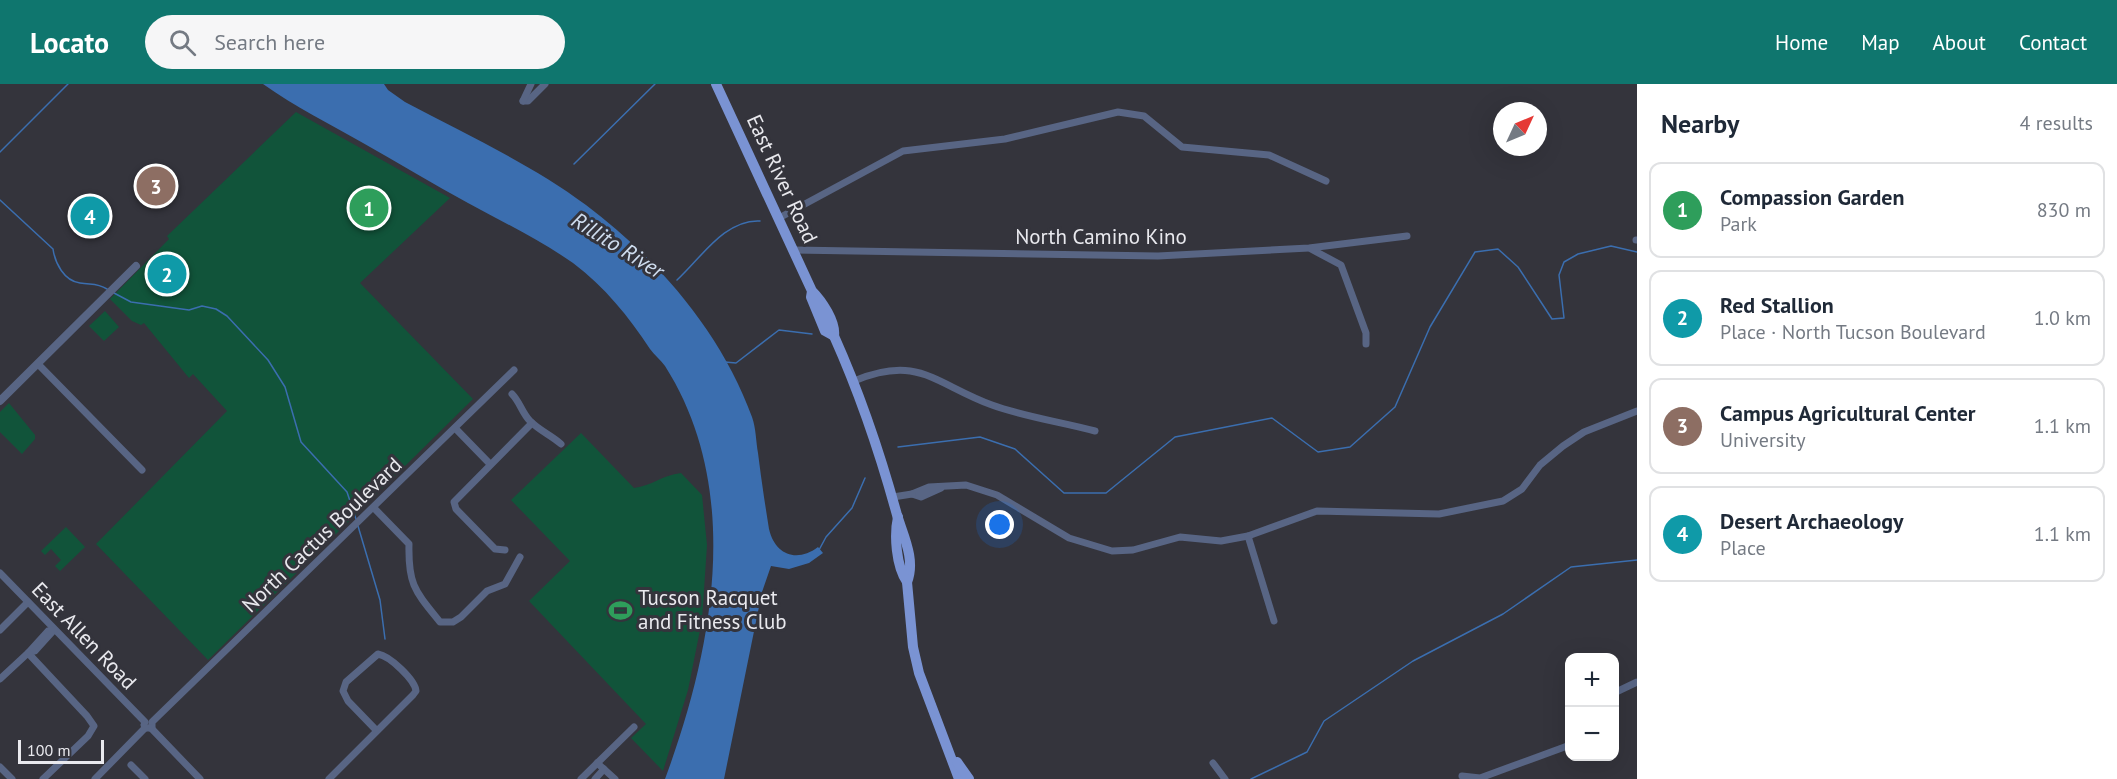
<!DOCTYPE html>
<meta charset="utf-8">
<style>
:root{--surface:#fff;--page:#f6f6f7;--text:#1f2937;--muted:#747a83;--line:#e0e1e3;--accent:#0f766e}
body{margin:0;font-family:"PT Sans",sans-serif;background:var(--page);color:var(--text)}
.controls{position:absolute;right:18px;bottom:18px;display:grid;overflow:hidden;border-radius:12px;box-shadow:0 6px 24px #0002}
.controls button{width:54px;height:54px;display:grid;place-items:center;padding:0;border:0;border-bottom:2px solid var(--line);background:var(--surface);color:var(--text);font:30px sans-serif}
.compass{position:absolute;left:1493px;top:18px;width:54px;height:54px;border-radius:50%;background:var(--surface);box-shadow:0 6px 24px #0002;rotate:46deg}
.scale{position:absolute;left:18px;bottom:15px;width:86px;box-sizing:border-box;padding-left:6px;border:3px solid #e9e9ee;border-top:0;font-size:16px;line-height:21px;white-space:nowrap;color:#e9e9ee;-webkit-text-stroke:4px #34343c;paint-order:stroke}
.you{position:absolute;left:1000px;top:441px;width:21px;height:21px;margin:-15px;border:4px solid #fff;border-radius:50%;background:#1a73e8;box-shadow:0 0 0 9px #1a73e833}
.badge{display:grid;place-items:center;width:39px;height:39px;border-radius:50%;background:var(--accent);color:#fff;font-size:20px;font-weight:700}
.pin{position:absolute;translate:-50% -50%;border:3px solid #fff;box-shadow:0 2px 6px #0006}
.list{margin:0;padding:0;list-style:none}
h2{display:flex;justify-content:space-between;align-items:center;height:78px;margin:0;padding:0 24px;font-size:26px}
h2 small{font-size:20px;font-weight:400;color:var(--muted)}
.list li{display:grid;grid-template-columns:39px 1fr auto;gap:18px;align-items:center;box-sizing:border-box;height:96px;margin:0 12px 12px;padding:0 12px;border:2px solid var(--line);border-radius:12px}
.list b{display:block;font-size:22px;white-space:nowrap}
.list p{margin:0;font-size:20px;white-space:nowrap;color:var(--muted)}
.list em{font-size:20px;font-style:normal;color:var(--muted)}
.icon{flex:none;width:33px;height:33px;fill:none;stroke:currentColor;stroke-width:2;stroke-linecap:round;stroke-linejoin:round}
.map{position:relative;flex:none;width:1637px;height:695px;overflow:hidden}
header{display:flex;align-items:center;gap:36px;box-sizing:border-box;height:84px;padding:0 30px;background:var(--accent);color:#fff}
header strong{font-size:28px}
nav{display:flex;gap:33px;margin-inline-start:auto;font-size:21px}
.search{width:420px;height:54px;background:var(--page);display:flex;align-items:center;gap:15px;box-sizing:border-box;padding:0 21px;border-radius:33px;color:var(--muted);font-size:22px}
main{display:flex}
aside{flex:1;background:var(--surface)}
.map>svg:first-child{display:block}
.green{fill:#11543a}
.water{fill:#3b6eaf}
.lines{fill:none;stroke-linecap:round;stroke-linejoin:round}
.stream{stroke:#3b6eaf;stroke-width:1.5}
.minor{stroke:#586584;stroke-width:7}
.tertiary{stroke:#586584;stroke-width:8}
.primary{stroke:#7a93d3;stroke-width:10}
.labels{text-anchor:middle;stroke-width:6;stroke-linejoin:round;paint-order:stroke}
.street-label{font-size:21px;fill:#e9e9ee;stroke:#34343c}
.poi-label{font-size:21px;fill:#e9e9ee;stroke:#34343c;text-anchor:start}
.water-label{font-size:22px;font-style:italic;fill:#cfddef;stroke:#34343c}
</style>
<header>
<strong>Locato</strong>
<div class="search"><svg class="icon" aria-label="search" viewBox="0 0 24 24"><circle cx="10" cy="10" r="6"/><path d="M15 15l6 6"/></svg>Search here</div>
<nav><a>Home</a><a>Map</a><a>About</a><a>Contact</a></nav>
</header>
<main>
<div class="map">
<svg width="1637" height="695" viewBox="0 0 1637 695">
<rect width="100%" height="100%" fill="#34343c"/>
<g class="green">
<path d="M 296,28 L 450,114 L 360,199 L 473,315 L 208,576 L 96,460 L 227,327 L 193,290 L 189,294 L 144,239 L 141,241 L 132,237 L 110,215 L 169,155 L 167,152 Z"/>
<path d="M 105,227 L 119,243 L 104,257 L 89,242 Z"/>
<path d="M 9,319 L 35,351 L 35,355 L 22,370 L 0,348 L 0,328 Z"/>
<path d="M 581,349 L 634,404 C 652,402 662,391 681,389 L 702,411 L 707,461 L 702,536 L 688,606 L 663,687 L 631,654 L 646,640 L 529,517 L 570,477 L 511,416 Z"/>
<path d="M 66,443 L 85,463 L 60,487 L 55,482 L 61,476 L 51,465 L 45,471 L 41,467 Z"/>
</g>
<path class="water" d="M 263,0 L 384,0 L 388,6 L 405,18 C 465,50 531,80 586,121 C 658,175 721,248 752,333 C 756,344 756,358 758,369 C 761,394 765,420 769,445 C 775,471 797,479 818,463 L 823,469 L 809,479 L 789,485 L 771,482 L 762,508 L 724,695 L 665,695 C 713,566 744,406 665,282 C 661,276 654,271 650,265 C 628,232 605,203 573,179 C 540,156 503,138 468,119 C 433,100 399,79 363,59 C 330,40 295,23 263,0 Z"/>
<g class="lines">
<g class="stream">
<path d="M 0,68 L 68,0"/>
<path d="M 574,80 L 655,0"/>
<path d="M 0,116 L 53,165 C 55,179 64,197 80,199 C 92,201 97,199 107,205"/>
<path d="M 796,142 L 807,143"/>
<path d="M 677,196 C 701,174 725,135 760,137"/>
<path d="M 114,209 L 131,218 L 189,226 L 202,222 L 216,225 L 227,232 L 268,276 L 285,303 L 301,358 L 347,408 L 356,435"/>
<path d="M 725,278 L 736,279 L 779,246 L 812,250"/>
<path d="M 898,363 L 980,353 L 1015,365 L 1064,409 L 1106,409 L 1175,353 L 1272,334 L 1318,368 L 1350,363 L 1395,323 L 1430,243 L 1475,168 L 1498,165 L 1518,183 L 1552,235 L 1564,234 L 1559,191 L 1564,178 L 1578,170 L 1611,162 L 1637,168"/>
<path d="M 358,442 L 380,516 L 385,555"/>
<path d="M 819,466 L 826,453 L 852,424 L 865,394"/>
<path d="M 1251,695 L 1307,668 L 1324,637 L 1413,577 L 1503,530 L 1571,483 L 1637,476"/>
</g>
<g class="minor">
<path d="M 523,17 L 528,17 L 545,0"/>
<path d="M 523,17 L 531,0"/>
<path d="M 779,134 L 903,67 L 1005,55 L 1118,28 L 1144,32 L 1182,63 L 1269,71 L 1326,97"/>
<path d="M 1636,156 L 1637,156"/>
<path d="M 1311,165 L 1341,181 L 1366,249 L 1366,260"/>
<path d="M 794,166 L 1158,172 L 1309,164 L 1407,152"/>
<path d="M 38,280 L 142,386"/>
<path d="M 854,297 C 919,270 935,300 992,321 C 1025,333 1062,338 1095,347"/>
<path d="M 512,310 C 520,318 522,329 530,337 C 540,347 551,351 561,360"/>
<path d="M 455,344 L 489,379"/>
<path d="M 941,404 L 921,413 L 912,410 L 929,403 L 966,401 L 997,411 L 1069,454 L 1112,467 L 1133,466 L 1180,453 L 1221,457 L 1248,452 L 1317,427 L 1439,430 L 1503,417 L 1522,405 L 1540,381 L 1563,362 L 1584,348 L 1637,327"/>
<path d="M 893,413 L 912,410"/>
<path d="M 374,424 L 409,460 C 408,501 415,507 440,538 L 453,538 L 461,533 L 487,507 L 505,500 L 520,473"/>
<path d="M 1248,452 L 1274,537"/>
<path d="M 505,466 L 495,465 L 456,425 L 454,418 L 532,339"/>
<path d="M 0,489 L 145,638"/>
<path d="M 0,546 L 28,518"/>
<path d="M 54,546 L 35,567 L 28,569 L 48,547 Z"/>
<path d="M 0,595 L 28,569 L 87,632 L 94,642 L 88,652 L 43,695"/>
<path d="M 1614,609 L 1637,598"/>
<path d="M 145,644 L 152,644 L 152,638 L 514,286"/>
<path d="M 151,644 L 200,695"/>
<path d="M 597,679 L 615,695"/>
<path d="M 1213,679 L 1225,695"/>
<path d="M 131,681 L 145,695"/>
<path d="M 0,683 L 12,695"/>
<path d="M 1462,692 L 1480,694 L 1570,661"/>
<path d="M 95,695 L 145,644 L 144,641"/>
<path d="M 329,695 L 413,611 L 416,607 C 415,596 390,572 378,570 L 346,598 L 343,607 L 348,617 L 377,647"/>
<path d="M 581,695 L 634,643"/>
<path d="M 595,695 L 604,685"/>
</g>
<path class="tertiary" d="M 0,317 L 136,182"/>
<g class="primary">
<path d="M 716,0 L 812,207 C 822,217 836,238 834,252 L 825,247 L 811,213 L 812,207"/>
<path d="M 834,252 C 860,310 880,369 897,431 C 903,451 916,476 907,498"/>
<path d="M 898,433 C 894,451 896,482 907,498 L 913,563 L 919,589 L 959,695"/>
<path d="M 957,678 L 969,695"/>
</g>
</g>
<defs>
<symbol id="stadium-bare" viewBox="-9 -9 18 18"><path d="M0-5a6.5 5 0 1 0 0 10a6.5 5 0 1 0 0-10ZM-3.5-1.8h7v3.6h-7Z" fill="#2e9e5b" stroke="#34343c" stroke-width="2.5" paint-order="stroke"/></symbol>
</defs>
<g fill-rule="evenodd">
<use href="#stadium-bare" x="604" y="510" width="33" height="33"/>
</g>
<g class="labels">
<g class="street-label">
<text transform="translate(782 95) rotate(65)" y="7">East River Road</text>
<text x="1101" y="160">North Camino Kino</text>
<text transform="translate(322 451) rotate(-44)" y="7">North Cactus Boulevard</text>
<text transform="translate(84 552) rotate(46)" y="7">East Allen Road</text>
</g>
<g class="poi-label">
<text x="638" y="521">Tucson Racquet<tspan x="638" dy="24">and Fitness Club</tspan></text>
</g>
<g class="water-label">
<text transform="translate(618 161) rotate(32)" y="8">Rillito River</text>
</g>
</g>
</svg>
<div class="controls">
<button>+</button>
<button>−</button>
</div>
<svg class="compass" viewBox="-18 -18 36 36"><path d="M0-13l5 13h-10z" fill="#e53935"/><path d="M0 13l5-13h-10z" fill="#747a83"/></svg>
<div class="scale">100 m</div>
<div class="you"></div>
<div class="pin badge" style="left:369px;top:124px;background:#2e9e5b">1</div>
<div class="pin badge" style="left:167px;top:190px;background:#0f9aa8">2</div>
<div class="pin badge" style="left:156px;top:102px;background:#8d6e63">3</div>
<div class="pin badge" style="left:90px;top:132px;background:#0f9aa8">4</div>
</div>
<aside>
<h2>Nearby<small>4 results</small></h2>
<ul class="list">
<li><span class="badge" style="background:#2e9e5b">1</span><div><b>Compassion Garden</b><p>Park</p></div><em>830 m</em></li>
<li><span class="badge" style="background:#0f9aa8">2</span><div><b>Red Stallion</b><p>Place · North Tucson Boulevard</p></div><em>1.0 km</em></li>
<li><span class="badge" style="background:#8d6e63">3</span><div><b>Campus Agricultural Center</b><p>University</p></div><em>1.1 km</em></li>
<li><span class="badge" style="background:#0f9aa8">4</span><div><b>Desert Archaeology</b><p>Place</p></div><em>1.1 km</em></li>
</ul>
</aside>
</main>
